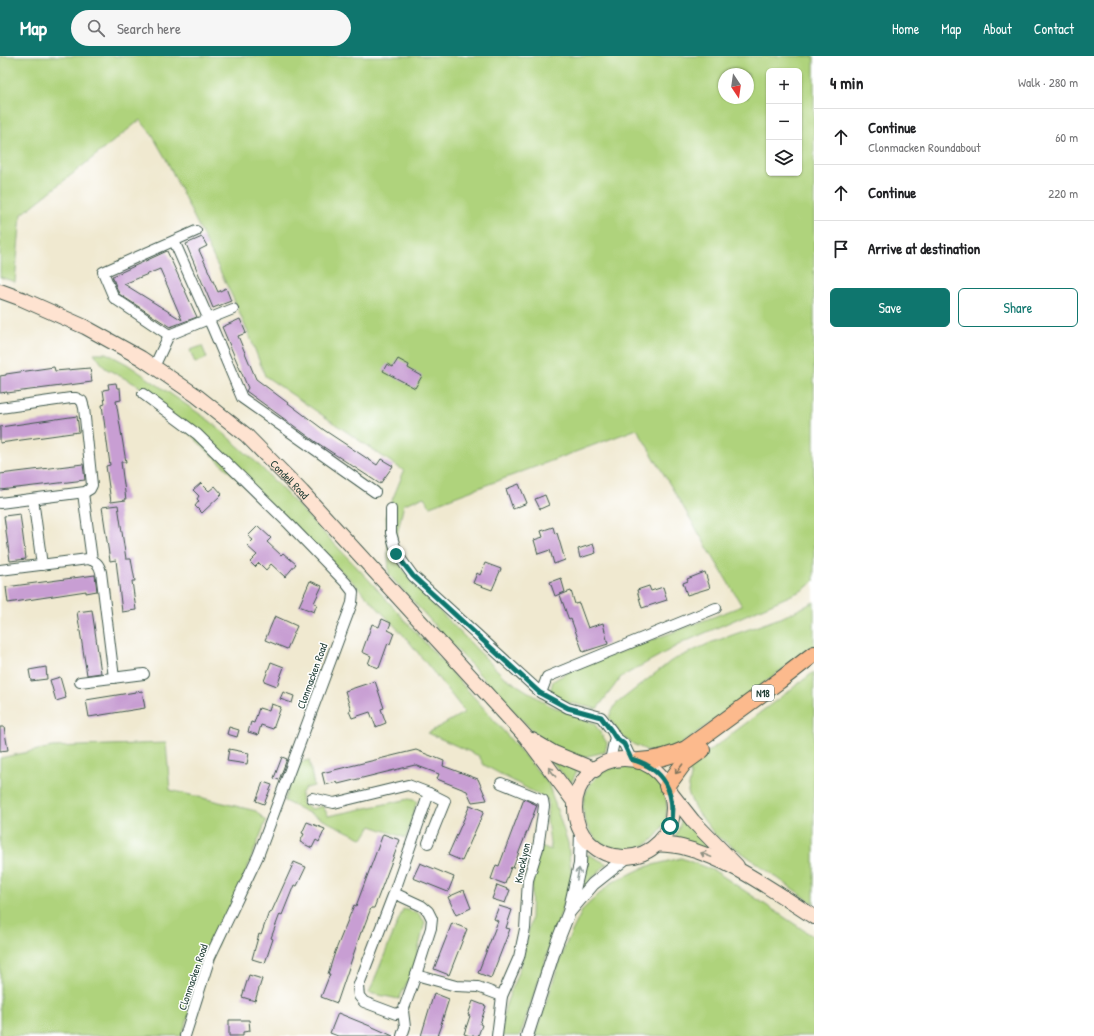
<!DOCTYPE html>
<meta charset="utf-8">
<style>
:root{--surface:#fff;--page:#f6f6f6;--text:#202124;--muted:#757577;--line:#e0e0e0;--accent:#0f766e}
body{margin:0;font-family:"Patrick Hand",sans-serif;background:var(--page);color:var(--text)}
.controls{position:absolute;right:12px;top:12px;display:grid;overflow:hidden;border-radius:6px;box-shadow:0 1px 3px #0004}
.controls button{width:36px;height:36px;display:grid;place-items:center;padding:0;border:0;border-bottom:1px solid var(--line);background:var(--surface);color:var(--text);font:20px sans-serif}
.compass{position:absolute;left:718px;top:12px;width:36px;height:36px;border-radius:50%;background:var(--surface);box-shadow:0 1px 3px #0004;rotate:167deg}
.stop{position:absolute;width:12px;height:12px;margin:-9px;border:3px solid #0f766e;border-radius:50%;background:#fff}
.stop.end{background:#0f766e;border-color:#fff;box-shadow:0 1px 4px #0008}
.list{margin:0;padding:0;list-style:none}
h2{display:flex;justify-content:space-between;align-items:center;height:52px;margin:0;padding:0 16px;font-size:17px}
h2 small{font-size:13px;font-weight:400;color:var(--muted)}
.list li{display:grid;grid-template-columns:26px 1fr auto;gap:12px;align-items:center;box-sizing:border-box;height:56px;padding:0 16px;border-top:1px solid var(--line)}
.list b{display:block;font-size:15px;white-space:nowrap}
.list p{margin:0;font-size:13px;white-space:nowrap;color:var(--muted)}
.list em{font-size:13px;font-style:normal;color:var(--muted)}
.actions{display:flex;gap:8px;padding:12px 16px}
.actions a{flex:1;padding:9px 0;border:1px solid var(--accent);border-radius:6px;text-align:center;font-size:14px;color:var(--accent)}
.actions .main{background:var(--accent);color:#fff}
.icon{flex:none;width:22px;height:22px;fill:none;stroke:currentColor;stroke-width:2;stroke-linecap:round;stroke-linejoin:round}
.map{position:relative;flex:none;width:814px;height:980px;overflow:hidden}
header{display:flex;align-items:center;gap:24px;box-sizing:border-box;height:56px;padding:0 20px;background:var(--accent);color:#fff}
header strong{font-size:19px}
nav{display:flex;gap:22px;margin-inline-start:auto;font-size:14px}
.search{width:280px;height:36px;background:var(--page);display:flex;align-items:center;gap:10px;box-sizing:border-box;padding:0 14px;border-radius:22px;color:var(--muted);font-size:15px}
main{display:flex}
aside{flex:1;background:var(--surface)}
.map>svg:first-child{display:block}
.green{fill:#afd37c;stroke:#678858;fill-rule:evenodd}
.building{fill:#c89ed3;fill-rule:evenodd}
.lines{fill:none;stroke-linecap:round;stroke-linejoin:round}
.minor-casing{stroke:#3e574b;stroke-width:12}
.tertiary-casing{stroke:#3e574b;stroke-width:14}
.secondary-casing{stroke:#3e574b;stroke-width:16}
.trunk-casing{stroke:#3e574b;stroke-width:18}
.minor{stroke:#fff;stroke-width:10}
.tertiary{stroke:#fff;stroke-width:12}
.secondary{stroke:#fee3d1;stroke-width:14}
.trunk{stroke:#fcba8d;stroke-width:16}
.oneway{stroke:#82755c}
.oneway2{stroke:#8e9082}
.oneway3{stroke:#8f9e9a}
.route{stroke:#0f766e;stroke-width:5}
.labels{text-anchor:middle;stroke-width:3;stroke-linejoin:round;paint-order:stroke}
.shield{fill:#fff;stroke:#627771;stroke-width:1}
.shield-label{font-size:10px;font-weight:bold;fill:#1f3d34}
.street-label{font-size:11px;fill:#1f3d34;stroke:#fff}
</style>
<header>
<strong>Map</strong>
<div class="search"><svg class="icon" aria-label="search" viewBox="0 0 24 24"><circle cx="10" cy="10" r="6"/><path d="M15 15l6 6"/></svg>Search here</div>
<nav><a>Home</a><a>Map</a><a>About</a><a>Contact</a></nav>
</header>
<main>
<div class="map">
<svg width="814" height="980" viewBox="0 0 814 980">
<rect width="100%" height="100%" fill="#fff"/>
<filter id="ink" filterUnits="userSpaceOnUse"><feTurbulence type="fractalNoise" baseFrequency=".025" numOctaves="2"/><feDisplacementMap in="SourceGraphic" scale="8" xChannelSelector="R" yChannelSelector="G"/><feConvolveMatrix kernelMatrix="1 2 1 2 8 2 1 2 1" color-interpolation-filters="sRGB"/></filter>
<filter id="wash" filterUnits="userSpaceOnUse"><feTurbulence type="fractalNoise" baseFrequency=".012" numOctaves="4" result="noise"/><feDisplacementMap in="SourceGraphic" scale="16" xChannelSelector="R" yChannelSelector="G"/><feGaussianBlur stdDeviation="0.9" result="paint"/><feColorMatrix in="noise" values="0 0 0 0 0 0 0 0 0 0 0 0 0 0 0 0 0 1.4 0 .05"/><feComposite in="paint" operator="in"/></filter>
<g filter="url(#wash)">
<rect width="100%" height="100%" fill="#f0e9d0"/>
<g class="green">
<path d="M 0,0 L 814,0 L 814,525 L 803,534 L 682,587 L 621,621 L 597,653 L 562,645 L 550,636 L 553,625 L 570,615 L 742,550 L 637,373 L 430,450 L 424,441 L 404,448 L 393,496 L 412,527 L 503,620 L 549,649 L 594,667 L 607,687 L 605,696 L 579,702 L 551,694 L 492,632 L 389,519 L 386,459 L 404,415 L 265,320 L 252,286 L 234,244 L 166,103 L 151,77 L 140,64 L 21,159 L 15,226 L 0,221 ZM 769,15 L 799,15 L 799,117 L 769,117 ZM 724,18 L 748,18 L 748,42 L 724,42 Z"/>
<path d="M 202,290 L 207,302 L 195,307 L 190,294 Z"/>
<path d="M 94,297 L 106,297 L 127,308 L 210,365 L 257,407 L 369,524 L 481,649 L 548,727 L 568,787 L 572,824 L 520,980 L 501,980 L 505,951 L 521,908 L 531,864 L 532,825 L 541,790 L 551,794 L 547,764 L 548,744 L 484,709 L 479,700 L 428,677 L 465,656 L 407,583 L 350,523 L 250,435 L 139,330 L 105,312 Z"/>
<path d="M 814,546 L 814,590 L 673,694 L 655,698 L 633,688 L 621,679 L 609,661 L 616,648 L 671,605 L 710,587 L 783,561 Z"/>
<path d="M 814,616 L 814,848 L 741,796 L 716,780 L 694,751 L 688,736 L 691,719 L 688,713 L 697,704 Z"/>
<path d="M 166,687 L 170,734 L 256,755 L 266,765 L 181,980 L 0,980 L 0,702 L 52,691 Z"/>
<path d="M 547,700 L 579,711 L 571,727 Z"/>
<path d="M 309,704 L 314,730 L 305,732 L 301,738 L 302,748 L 312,753 L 323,750 L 328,760 L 409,743 L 417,745 L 406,782 L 371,770 L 363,783 L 284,745 L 296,707 Z"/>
<circle cx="625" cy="752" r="42"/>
<path d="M 682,763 L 720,800 L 674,785 Z"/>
<path d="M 588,798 L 607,808 L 576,838 L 585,815 Z"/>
<path d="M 681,802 L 715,815 L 814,881 L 814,980 L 535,980 L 565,890 L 583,853 L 611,827 L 645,811 Z"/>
<path d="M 403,853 L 418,857 L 425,866 L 413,915 L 399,943 L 369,937 Z"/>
</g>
<g id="blocks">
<g class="building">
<path d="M 202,181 L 207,190 L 199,194 L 218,236 L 226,232 L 231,245 L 213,252 L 186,188 Z"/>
<path d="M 167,195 L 197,261 L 170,271 L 119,238 L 112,220 L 113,220 ZM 160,213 L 167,229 L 182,264 L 124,228 Z"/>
<path d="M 240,263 L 246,277 L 238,280 L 256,323 L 324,374 L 377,409 L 381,403 L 393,410 L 380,428 L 316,386 L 246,335 L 248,332 L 222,271 Z"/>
<path d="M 398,303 L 409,309 L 408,312 L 422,320 L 415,332 L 383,315 L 387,308 L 393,311 Z"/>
<path d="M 54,311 L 55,315 L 90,312 L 92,326 L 7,337 L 7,336 L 0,337 L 0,320 L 6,319 L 6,318 Z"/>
<path d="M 116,327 L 117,332 L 120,332 L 121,344 L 116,345 L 126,406 L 121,406 L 126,444 L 111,446 L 106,410 L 110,409 L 102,349 L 105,348 L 103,334 L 109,333 L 108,328 Z"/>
<path d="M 77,360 L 79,376 L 0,387 L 0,371 Z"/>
<path d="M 83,408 L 85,424 L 0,434 L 0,418 Z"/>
<path d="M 201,427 L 209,435 L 215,430 L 222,438 L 202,457 L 195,450 L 199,445 L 197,443 L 199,440 L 193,434 Z"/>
<path d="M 519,428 L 527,447 L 513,453 L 506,433 Z"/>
<path d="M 545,439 L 549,449 L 540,453 L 535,443 Z"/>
<path d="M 118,449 L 126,503 L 131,503 L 135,525 L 132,525 L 136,554 L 122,556 L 116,504 L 110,505 L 102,451 Z"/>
<path d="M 20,458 L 26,503 L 10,505 L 4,460 Z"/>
<path d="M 258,470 L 271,482 L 267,486 L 281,499 L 283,497 L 296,508 L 285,521 L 271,508 L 266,514 L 259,507 L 255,511 L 250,506 L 257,499 L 247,490 L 253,484 L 248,480 Z"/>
<path d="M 553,471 L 555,478 L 557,477 L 565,504 L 554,508 L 550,494 L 538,498 L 534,484 L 543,481 L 541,475 Z"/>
<path d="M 593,488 L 596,497 L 580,502 L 578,493 Z"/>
<path d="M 485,507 L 501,513 L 492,534 L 473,527 L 477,517 L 480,519 Z"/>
<path d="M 705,516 L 710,532 L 687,539 L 683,527 L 688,525 L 687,523 Z"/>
<path d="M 95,519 L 97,535 L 86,537 L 86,535 L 8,547 L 6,531 Z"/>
<path d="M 561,522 L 565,536 L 555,540 L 550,526 Z"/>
<path d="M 310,525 L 322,530 L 314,547 L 317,548 L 314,556 L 299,550 Z"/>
<path d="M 649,530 L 651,535 L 663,531 L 667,544 L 642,552 L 637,534 Z"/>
<path d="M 571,535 L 575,548 L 579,547 L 588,572 L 603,567 L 608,588 L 583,596 L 571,563 L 569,564 L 560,539 Z"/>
<path d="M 92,554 L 101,617 L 87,619 L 77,556 Z"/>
<path d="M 275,560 L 297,570 L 287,593 L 265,584 Z"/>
<path d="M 382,563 L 391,567 L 388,574 L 394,577 L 390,588 L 388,587 L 379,612 L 368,608 L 371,600 L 362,596 L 372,568 L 379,571 Z"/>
<path d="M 271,606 L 284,611 L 277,630 L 264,625 Z"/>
<path d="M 46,611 L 47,623 L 31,625 L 29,614 Z"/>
<path d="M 60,621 L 66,642 L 56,645 L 50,624 Z"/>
<path d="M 375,625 L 384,652 L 381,653 L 386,667 L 376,671 L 370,656 L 352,662 L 349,655 L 351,654 L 345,635 Z"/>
<path d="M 142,635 L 145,652 L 89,661 L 86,644 Z"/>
<path d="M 283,636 L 294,640 L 292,647 L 280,643 Z"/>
<path d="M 271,648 L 281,651 L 273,673 L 261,669 L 258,679 L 248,676 L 251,666 L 254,667 L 259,652 L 269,655 Z"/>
<path d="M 0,671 L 4,671 L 8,694 L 0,695 Z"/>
<path d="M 229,671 L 239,674 L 237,681 L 227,678 Z"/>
<path d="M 229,693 L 249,697 L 247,708 L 227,705 Z"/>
<path d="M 416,694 L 444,705 L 443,710 L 478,723 L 487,744 L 472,746 L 467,735 L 437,723 L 439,718 L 415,709 L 338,728 L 337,726 L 325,729 L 322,717 Z"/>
<path d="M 282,701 L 287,703 L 279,724 L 274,722 Z"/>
<path d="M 263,726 L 272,729 L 264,748 L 256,745 Z"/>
<path d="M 524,743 L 537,749 L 513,812 L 511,811 L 505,828 L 491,823 L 496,809 L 499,810 Z"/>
<path d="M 470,749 L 484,755 L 462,805 L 448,799 Z"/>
<path d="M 307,766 L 325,773 L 319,786 L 316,784 L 312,792 L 300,786 L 304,778 L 302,777 Z"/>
<path d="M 383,778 L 400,784 L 374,852 L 371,852 L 362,876 L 361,876 L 337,947 L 321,941 L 330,918 L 328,918 L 335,896 L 354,849 L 356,850 Z"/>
<path d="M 294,806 L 306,811 L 297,830 L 294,829 L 282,859 L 280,858 L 271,882 L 273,883 L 265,907 L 252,903 L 259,878 L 261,879 L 269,856 L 271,857 Z"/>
<path d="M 420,807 L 454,821 L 448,836 L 413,822 Z"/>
<path d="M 497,829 L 510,834 L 505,847 L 492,843 Z"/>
<path d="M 464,834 L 471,852 L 456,859 L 448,841 Z"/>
<path d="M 499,850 L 512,854 L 506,872 L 510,873 L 491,922 L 478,917 L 498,865 L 494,863 Z"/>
<path d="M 452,867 L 467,873 L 449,919 L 434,913 Z"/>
<path d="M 249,919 L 262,923 L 255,945 L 242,941 Z"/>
<path d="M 434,937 L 449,943 L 441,968 L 442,969 L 438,980 L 421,980 Z"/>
<path d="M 473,945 L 486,950 L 480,968 L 482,969 L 478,980 L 470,980 L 464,978 L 470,960 L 468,959 Z"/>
<path d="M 338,957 L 375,972 L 393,980 L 338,980 L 330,977 Z"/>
<path d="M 229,964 L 249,964 L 250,975 L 243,976 L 243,980 L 229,980 Z"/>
</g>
</g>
</g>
<g filter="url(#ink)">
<use href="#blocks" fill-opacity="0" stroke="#3e574b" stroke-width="1"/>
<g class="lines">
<defs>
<g id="minor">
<path d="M 196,175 L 103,216 L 114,242 L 169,279 L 233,253"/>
<path d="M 174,185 L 213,273 L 242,342 L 375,436"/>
<path d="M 154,311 L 169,279"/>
<path d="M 143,338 L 197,378 L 289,468 L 346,527 L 353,536 L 352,547 L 258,800 L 210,901 L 185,980"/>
<path d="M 0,352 L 71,342 L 76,342 L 82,345 L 84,352 L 92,429 L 90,433 L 85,436 L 0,447"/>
<path d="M 83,437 L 92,504"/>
<path d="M 33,443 L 42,509"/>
<path d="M 391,453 L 391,477 L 397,498 L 413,520 L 541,637 L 568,652 L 601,661 L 612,675 L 615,681 L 624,688 L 631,703"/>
<path d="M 0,514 L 88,503 C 96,505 99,508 101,516 L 114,622"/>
<path d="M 80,626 L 144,618"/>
<path d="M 541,637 L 547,621 L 716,552"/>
<path d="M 610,705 L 615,681"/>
<path d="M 429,737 L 394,837 L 358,931 L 359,940 L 364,946 L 396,958 L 403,955 L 416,919 L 456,930 L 478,931 L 502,940"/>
<path d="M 312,742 L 334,747 L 408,729 L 429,737 L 445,745 L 428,787"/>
<path d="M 394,837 L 422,850 L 428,855 L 432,863 L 431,872 L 416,919"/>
<path d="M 402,980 L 405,971 L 403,955"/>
<path d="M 497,980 L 502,940 L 519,901 L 525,873 L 528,824 L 538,792 L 544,750 L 543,744 L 501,727"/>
</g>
<g id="tertiary">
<path d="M 570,855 L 593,828 L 627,801"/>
<path d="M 527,980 L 556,889 L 569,856 L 580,808 L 581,776"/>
</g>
<g id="secondary">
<path id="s1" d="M 0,235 L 22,243 L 85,271 L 141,302 L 197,340 L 246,379 L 302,436 L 526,681 L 575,747"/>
<path d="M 532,684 L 554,697 L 595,714"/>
<circle cx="624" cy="752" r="49"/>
<path d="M 670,736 L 693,765 L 737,810"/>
<path d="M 657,788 C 665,789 674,789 682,791 C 730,803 772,834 814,861"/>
</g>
<g id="trunk">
<path d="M 639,705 C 656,704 671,700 686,693 L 779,625 L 814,598"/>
<path d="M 667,730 L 684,707 L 702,694"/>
</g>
</defs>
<use href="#minor" class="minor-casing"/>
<use href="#tertiary" class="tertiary-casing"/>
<use href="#secondary" class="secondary-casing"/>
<use href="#trunk" class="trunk-casing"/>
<use href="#minor" class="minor"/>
<use href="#tertiary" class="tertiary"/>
<use href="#secondary" class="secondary"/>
<use href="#trunk" class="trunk"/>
</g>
<defs><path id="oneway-shaft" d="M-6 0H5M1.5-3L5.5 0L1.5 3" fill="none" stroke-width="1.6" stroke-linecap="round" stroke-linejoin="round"/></defs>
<use class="oneway" href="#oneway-shaft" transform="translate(679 713) rotate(127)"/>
<g class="oneway2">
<use href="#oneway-shaft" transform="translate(552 716) rotate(-127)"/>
<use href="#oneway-shaft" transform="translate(706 799) rotate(-158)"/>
</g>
<use class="oneway3" href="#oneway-shaft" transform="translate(578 818) rotate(-79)"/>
</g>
<g class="lines" filter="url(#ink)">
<path class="route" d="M 396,498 L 413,520 L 540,637 L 568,652 L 601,661 L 612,676 L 615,681 L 624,688 L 631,703 C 664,712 677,737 670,770"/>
</g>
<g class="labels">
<rect class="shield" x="752" y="629" width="22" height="16" rx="3"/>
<g class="shield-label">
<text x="763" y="641">N18</text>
</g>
<g class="street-label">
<text dy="4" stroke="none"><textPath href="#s1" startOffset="349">Condell Road</textPath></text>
<text transform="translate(312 620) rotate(-70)" y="4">Clonmacken Road</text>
<text transform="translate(522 807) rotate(-78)" y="4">Knocklyon</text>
<text transform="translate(193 921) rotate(-71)" y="4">Clonmacken Road</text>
</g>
</g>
</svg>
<div class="controls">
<button>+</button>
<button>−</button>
<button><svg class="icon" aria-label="layers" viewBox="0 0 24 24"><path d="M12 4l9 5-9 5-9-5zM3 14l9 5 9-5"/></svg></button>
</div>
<svg class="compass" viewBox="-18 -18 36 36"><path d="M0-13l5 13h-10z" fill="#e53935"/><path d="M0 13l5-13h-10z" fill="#757577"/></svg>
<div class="stop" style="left:670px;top:770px"></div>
<div class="stop end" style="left:396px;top:498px"></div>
</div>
<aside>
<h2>4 min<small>Walk · 280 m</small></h2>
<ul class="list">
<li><svg class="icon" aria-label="ahead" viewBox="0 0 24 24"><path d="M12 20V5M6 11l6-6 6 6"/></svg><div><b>Continue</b><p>Clonmacken Roundabout</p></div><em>60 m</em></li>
<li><svg class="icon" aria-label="ahead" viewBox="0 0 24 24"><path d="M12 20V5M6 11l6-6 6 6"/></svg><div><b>Continue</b></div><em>220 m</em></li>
<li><svg class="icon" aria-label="arrive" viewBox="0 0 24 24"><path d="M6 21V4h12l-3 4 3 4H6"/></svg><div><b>Arrive at destination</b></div></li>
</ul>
<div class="actions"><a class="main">Save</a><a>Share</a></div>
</aside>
</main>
